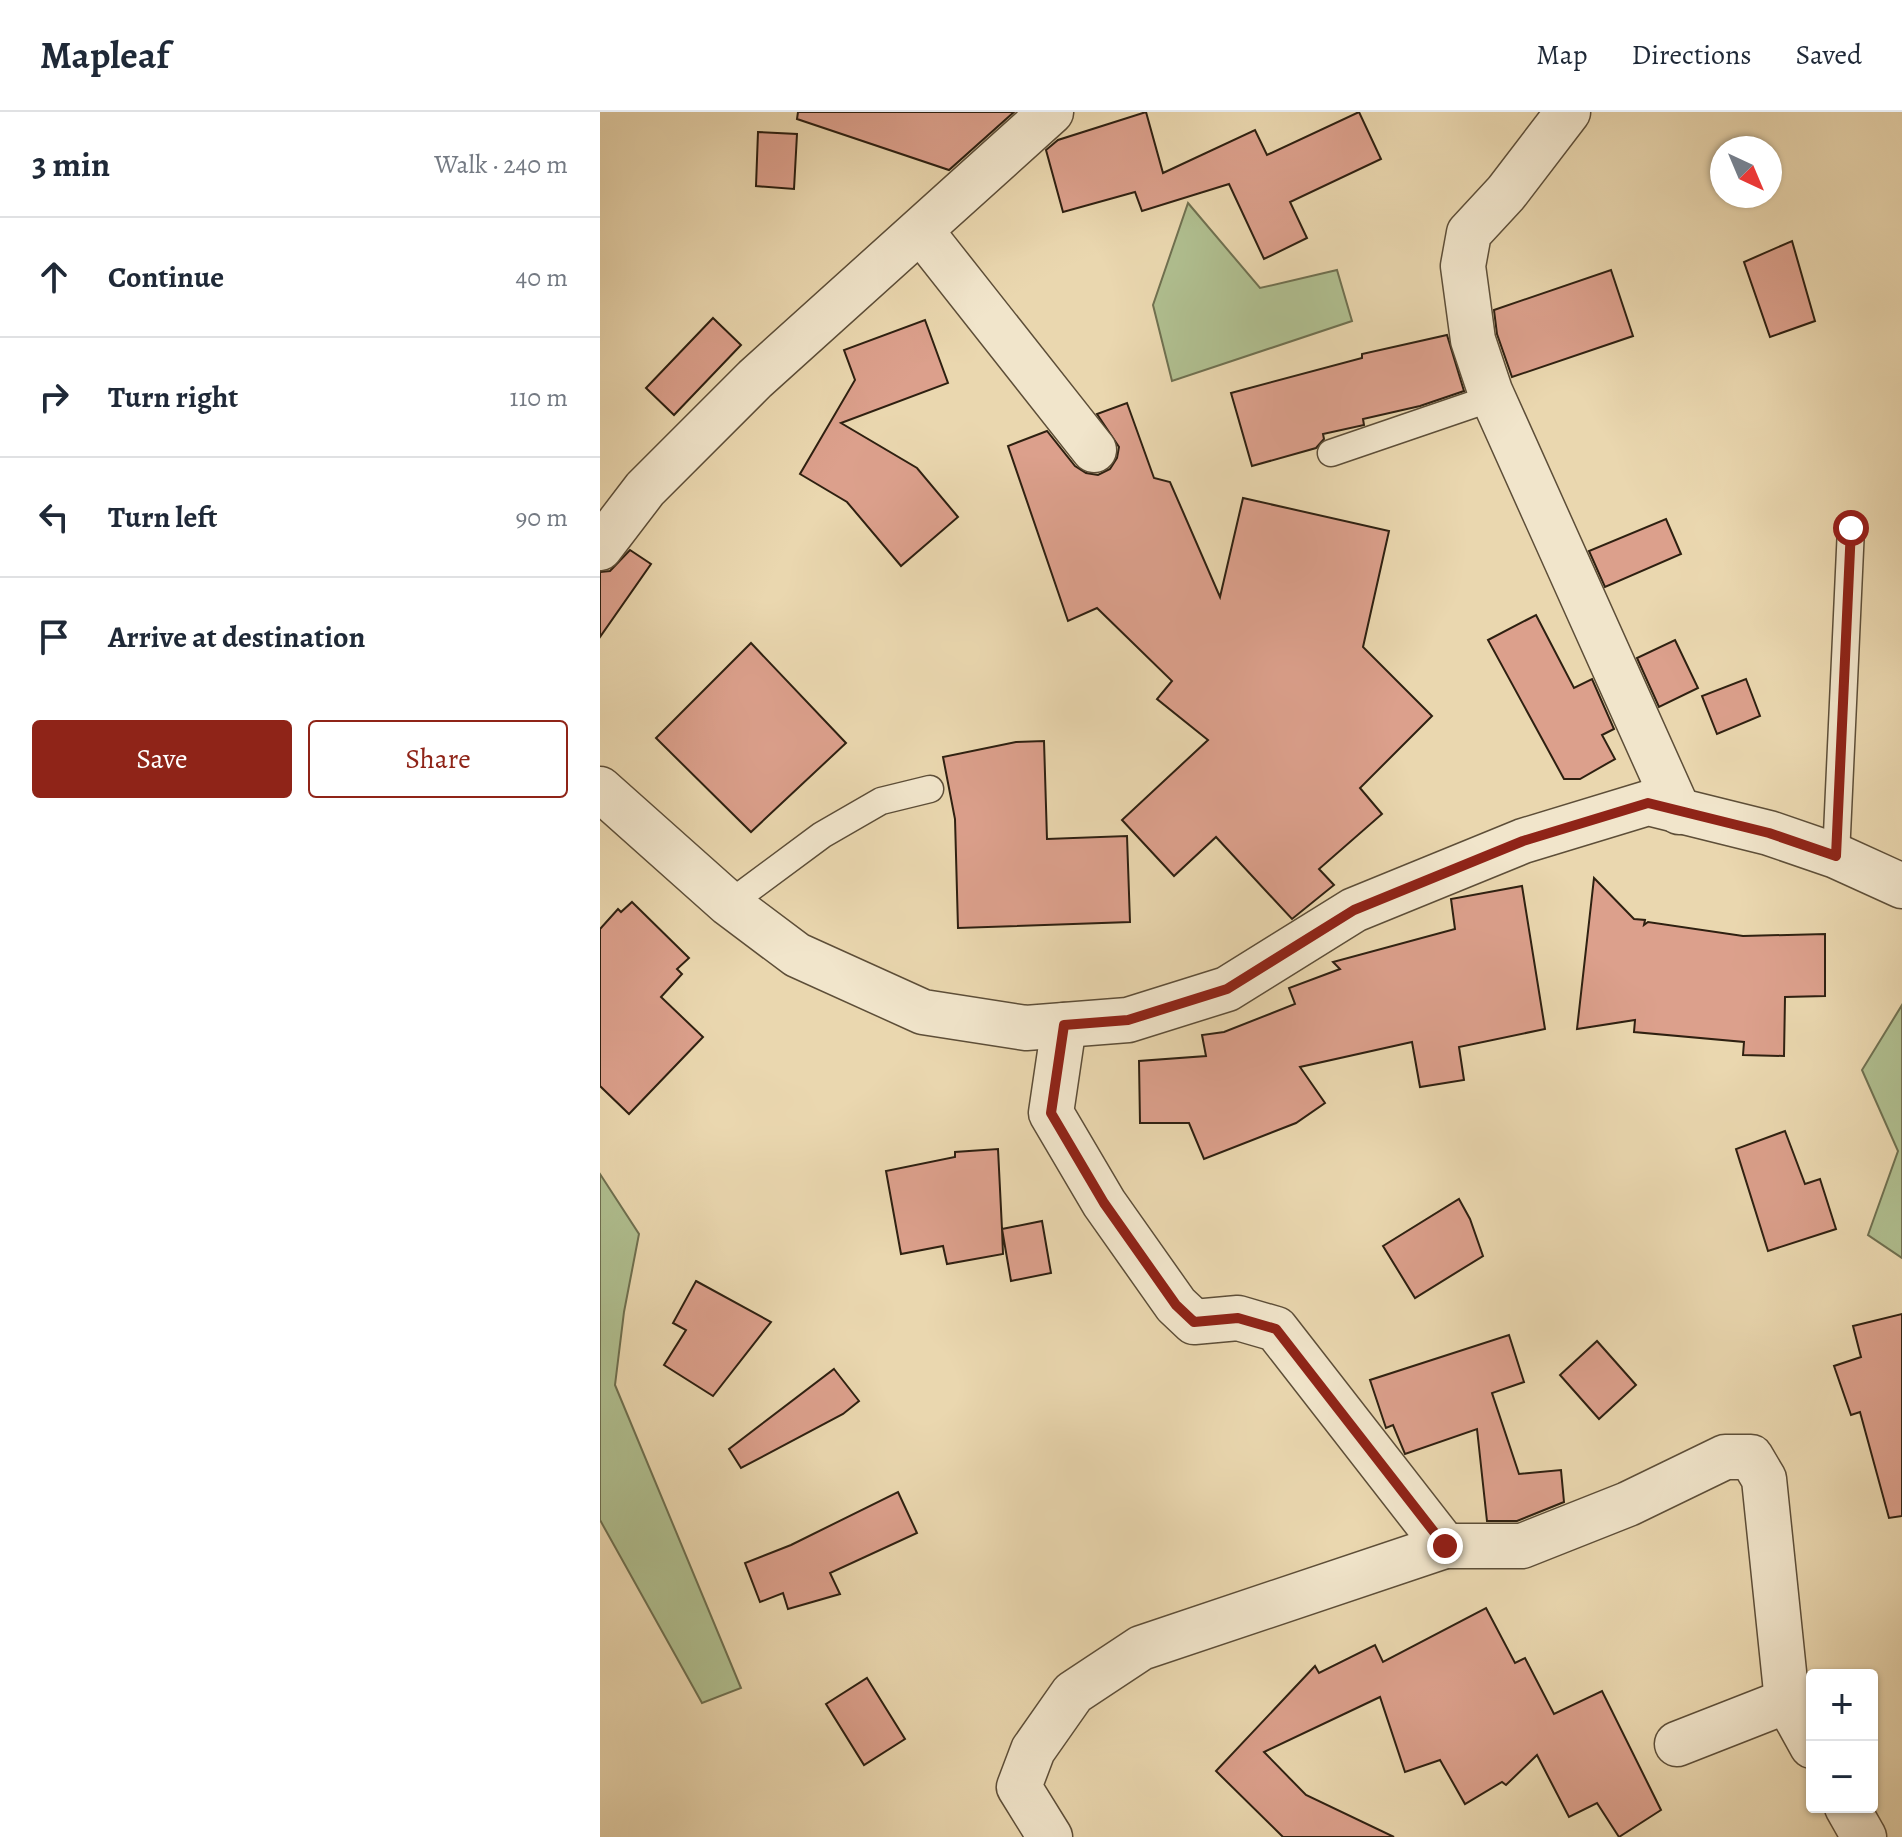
<!DOCTYPE html>
<meta charset="utf-8">
<style>
:root{--surface:#fff;--page:#f6f6f7;--text:#1f2937;--muted:#747a83;--line:#e0e1e3;--accent:#8f2418}
body{margin:0;font-family:Alegreya,serif;background:var(--page);color:var(--text)}
.controls{position:absolute;right:24px;bottom:24px;display:grid;overflow:hidden;border-radius:8px;box-shadow:0 2px 6px #0004}
.controls button{width:72px;height:72px;display:grid;place-items:center;padding:0;border:0;border-bottom:2px solid var(--line);background:var(--surface);color:var(--text);font:40px sans-serif}
.compass{position:absolute;left:1110px;top:24px;width:72px;height:72px;border-radius:50%;background:var(--surface);box-shadow:0 2px 6px #0004;rotate:136deg}
.stop{position:absolute;width:24px;height:24px;margin:-18px;border:6px solid #8f2418;border-radius:50%;background:#fff}
.stop.end{background:#8f2418;border-color:#fff;box-shadow:0 2px 8px #0008}
.list{margin:0;padding:0;list-style:none}
h2{display:flex;justify-content:space-between;align-items:center;height:104px;margin:0;padding:0 32px;font-size:34px}
h2 small{font-size:26px;font-weight:400;color:var(--muted)}
.list li{display:grid;grid-template-columns:52px 1fr auto;gap:24px;align-items:center;box-sizing:border-box;height:120px;padding:0 32px;border-top:2px solid var(--line)}
.list b{display:block;font-size:30px;white-space:nowrap}
.list em{font-size:26px;font-style:normal;color:var(--muted)}
.actions{display:flex;gap:16px;padding:24px 32px}
.actions a{flex:1;padding:18px 0;border:2px solid var(--accent);border-radius:8px;text-align:center;font-size:28px;color:var(--accent)}
.actions .main{background:var(--accent);color:#fff}
.icon{flex:none;width:44px;height:44px;fill:none;stroke:currentColor;stroke-width:2;stroke-linecap:round;stroke-linejoin:round}
.map{position:relative;flex:none;width:1302px;height:1725px;overflow:hidden}
header{display:flex;align-items:center;gap:48px;box-sizing:border-box;height:112px;padding:0 40px;background:var(--surface);border-bottom:2px solid var(--line)}
header strong{font-size:38px}
nav{display:flex;gap:44px;margin-inline-start:auto;font-size:28px}
main{display:flex}
aside{flex:1;background:var(--surface)}
.map>svg:first-child{display:block}
.green{fill:#b0bf90;stroke:#6f7050;stroke-width:2}
.building{fill:#dca08c;stroke:#2e2011;stroke-width:2}
.lines{fill:none;stroke-linecap:round;stroke-linejoin:round}
.lane-casing{stroke:#5d4e38;stroke-width:29}
.street-casing{stroke:#5d4e38;stroke-width:47}
.lane{stroke:#f1e5cb;stroke-width:26}
.street{stroke:#f1e5cb;stroke-width:44}
.route{stroke:#8f2418;stroke-width:10}
</style>
<header>
<strong>Mapleaf</strong>
<nav><a>Map</a><a>Directions</a><a>Saved</a></nav>
</header>
<main>
<aside>
<h2>3 min<small>Walk · 240 m</small></h2>
<ul class="list">
<li><svg class="icon" aria-label="ahead" viewBox="0 0 24 24"><path d="M12 20V5M6 11l6-6 6 6"/></svg><div><b>Continue</b></div><em>40 m</em></li>
<li><svg class="icon" aria-label="right" viewBox="0 0 24 24"><path d="M7 20v-9h11M14 6l5 5-5 5"/></svg><div><b>Turn right</b></div><em>110 m</em></li>
<li><svg class="icon" aria-label="left" viewBox="0 0 24 24"><path d="M17 20v-9H6M10 6l-5 5 5 5"/></svg><div><b>Turn left</b></div><em>90 m</em></li>
<li><svg class="icon" aria-label="arrive" viewBox="0 0 24 24"><path d="M6 21V4h12l-3 4 3 4H6"/></svg><div><b>Arrive at destination</b></div></li>
</ul>
<div class="actions"><a class="main">Save</a><a>Share</a></div>
</aside>
<div class="map">
<svg width="1302" height="1725" viewBox="0 0 1302 1725">
<rect width="100%" height="100%" fill="#ead7af"/>
<filter id="stains"><feTurbulence type="fractalNoise" baseFrequency=".0025" numOctaves="4"/><feColorMatrix values="0 0 0 0 .2 0 0 0 0 .09 0 0 0 0 .02 0 0 0 .5 -.17"/></filter>
<radialGradient id="worn" r=".72"><stop offset=".6" stop-color="#630" stop-opacity="0"/><stop offset="1" stop-color="#630" stop-opacity=".3"/></radialGradient>
<g class="green">
<path d="M 588,91 L 660,176 L 737,158 L 752,209 L 572,269 L 553,193 Z"/>
<path d="M 1302,893 L 1302,1146 L 1268,1123 L 1298,1039 L 1262,958 Z"/>
<path d="M 0,1062 L 39,1122 L 24,1200 L 15,1273 L 141,1576 L 102,1591 L 0,1408 Z"/>
</g>
<g class="building">
<path d="M 198,0 L 414,0 L 349,58 L 197,7 Z"/>
<path d="M 546,0 L 563,61 L 655,18 L 667,43 L 759,0 L 781,47 L 690,90 L 707,126 L 664,147 L 629,72 L 542,99 L 535,80 L 463,100 L 446,38 L 458,28 Z"/>
<path d="M 158,20 L 197,22 L 194,77 L 156,74 Z"/>
<path d="M 1192,129 L 1215,209 L 1170,225 L 1144,150 Z"/>
<path d="M 1011,158 L 1033,224 L 912,265 L 897,222 L 894,198 Z"/>
<path d="M 113,206 L 141,233 L 74,303 L 46,276 Z"/>
<path d="M 325,208 L 348,271 L 241,311 L 317,356 L 358,405 L 301,454 L 247,390 L 200,362 L 255,268 L 244,238 Z"/>
<path d="M 847,223 L 864,279 L 820,294 L 763,307 L 764,313 L 723,322 L 724,327 L 716,336 L 652,354 L 631,281 L 762,246 L 762,242 Z"/>
<path d="M 527,291 L 554,366 L 570,370 L 620,485 L 643,386 L 789,419 L 763,535 L 832,604 L 760,676 L 782,702 L 719,757 L 734,773 L 692,807 L 616,725 L 574,764 L 522,708 L 608,628 L 557,587 L 572,569 L 497,496 L 468,509 L 408,334 L 447,319 L 475,354 L 486,361 L 498,363 L 510,357 L 517,346 L 519,335 L 497,302 Z"/>
<path d="M 1066,407 L 1081,442 L 1005,475 L 989,439 Z"/>
<path d="M 30,438 L 51,452 L 0,525 L 0,460 L 10,459 Z"/>
<path d="M 936,503 L 974,576 L 992,567 L 1014,617 L 1002,623 L 1015,647 L 980,667 L 964,667 L 888,528 Z"/>
<path d="M 1075,528 L 1098,576 L 1059,595 L 1037,546 Z"/>
<path d="M 151,531 L 246,631 L 151,720 L 56,626 Z"/>
<path d="M 1146,567 L 1160,604 L 1117,622 L 1102,584 Z"/>
<path d="M 444,629 L 447,727 L 527,724 L 530,810 L 358,816 L 355,707 L 343,645 L 416,630 Z"/>
<path d="M 994,766 L 1034,807 L 1045,808 L 1044,813 L 1048,810 L 1143,824 L 1225,822 L 1225,884 L 1185,885 L 1184,944 L 1143,943 L 1144,930 L 1034,920 L 1035,908 L 977,917 Z"/>
<path d="M 922,774 L 945,917 L 859,935 L 864,968 L 820,975 L 812,930 L 700,955 L 725,991 L 696,1011 L 604,1047 L 589,1011 L 540,1011 L 539,949 L 606,944 L 602,923 L 624,920 L 695,892 L 689,876 L 740,857 L 733,850 L 855,817 L 851,787 Z"/>
<path d="M 32,790 L 89,846 L 77,857 L 82,862 L 61,885 L 103,925 L 29,1002 L 0,974 L 0,817 L 18,797 L 21,800 Z"/>
<path d="M 1185,1019 L 1205,1072 L 1220,1067 L 1236,1117 L 1168,1139 L 1136,1037 Z"/>
<path d="M 398,1037 L 402,1117 L 442,1109 L 451,1161 L 411,1169 L 402,1117 L 403,1142 L 347,1152 L 343,1134 L 301,1142 L 286,1059 L 355,1045 L 355,1040 Z"/>
<path d="M 859,1087 L 870,1107 L 883,1144 L 815,1186 L 783,1134 Z"/>
<path d="M 96,1169 L 171,1210 L 113,1284 L 64,1253 L 86,1218 L 73,1211 Z"/>
<path d="M 1302,1202 L 1302,1404 L 1289,1406 L 1260,1300 L 1251,1303 L 1234,1254 L 1261,1245 L 1253,1214 Z"/>
<path d="M 909,1223 L 924,1270 L 892,1281 L 919,1362 L 961,1358 L 964,1390 L 917,1409 L 887,1409 L 877,1317 L 805,1342 L 793,1313 L 786,1316 L 770,1268 Z"/>
<path d="M 997,1229 L 1036,1273 L 999,1307 L 960,1263 Z"/>
<path d="M 234,1257 L 259,1289 L 243,1302 L 141,1356 L 129,1337 Z"/>
<path d="M 298,1380 L 317,1421 L 230,1461 L 240,1482 L 188,1497 L 183,1481 L 160,1490 L 145,1451 L 191,1433 Z"/>
<path d="M 886,1496 L 915,1551 L 925,1546 L 954,1602 L 1002,1579 L 1061,1698 L 1019,1725 L 997,1691 L 969,1705 L 937,1643 L 906,1673 L 902,1670 L 865,1692 L 840,1648 L 805,1660 L 780,1585 L 664,1640 L 706,1683 L 794,1725 L 683,1725 L 616,1659 L 715,1554 L 719,1561 L 775,1533 L 783,1550 Z"/>
<path d="M 267,1566 L 305,1627 L 264,1653 L 226,1592 Z"/>
</g>
<g class="lines">
<defs>
<g id="lane">
<path d="M 731,341 L 892,286"/>
<path d="M 1236,744 L 1251,416"/>
<path d="M 129,792 L 222,723 L 281,689 L 330,677"/>
</g>
<g id="street">
<path d="M 968,0 L 906,81 L 869,121 L 863,154 L 873,228 L 890,279 L 1079,700"/>
<path d="M 321,119 L 494,338"/>
<path d="M 0,436 L 45,377 L 155,267 L 451,0"/>
<path d="M 0,677 L 129,792 L 197,843 L 323,900 L 426,916 L 528,908 L 627,877 L 754,798 L 923,729 L 1048,691 L 1169,721 L 1236,744 L 1302,774"/>
<path d="M 464,913 L 451,1001 L 504,1091 L 576,1193 L 594,1210 L 638,1206 L 676,1217 L 845,1434"/>
<path d="M 1077,1632 L 1187,1589"/>
<path d="M 1247,1695 L 1264,1725"/>
<path d="M 450,1725 L 419,1675 L 433,1638 L 473,1581 L 541,1536 L 845,1434 L 922,1434 L 1028,1392 L 1125,1345 L 1151,1345 L 1164,1367 L 1187,1589 L 1212,1634"/>
</g>
</defs>
<use href="#lane" class="lane-casing"/>
<use href="#street" class="street-casing"/>
<use href="#lane" class="lane"/>
<use href="#street" class="street"/>
</g>
<g class="lines">
<path class="route" d="M 845,1434 L 676,1217 L 638,1206 L 594,1210 L 576,1193 L 504,1091 L 451,1001 L 464,913 L 528,908 L 627,877 L 754,798 L 923,729 L 1048,691 L 1169,721 L 1236,744 L 1251,416"/>
</g>
<rect width="100%" height="100%" filter="url(#stains)"/>
<rect width="100%" height="100%" fill="url(#worn)"/>
</svg>
<div class="controls">
<button>+</button>
<button>−</button>
</div>
<svg class="compass" viewBox="-18 -18 36 36"><path d="M0-13l5 13h-10z" fill="#e53935"/><path d="M0 13l5-13h-10z" fill="#747a83"/></svg>
<div class="stop" style="left:1251px;top:416px"></div>
<div class="stop end" style="left:845px;top:1434px"></div>
</div>
</main>
